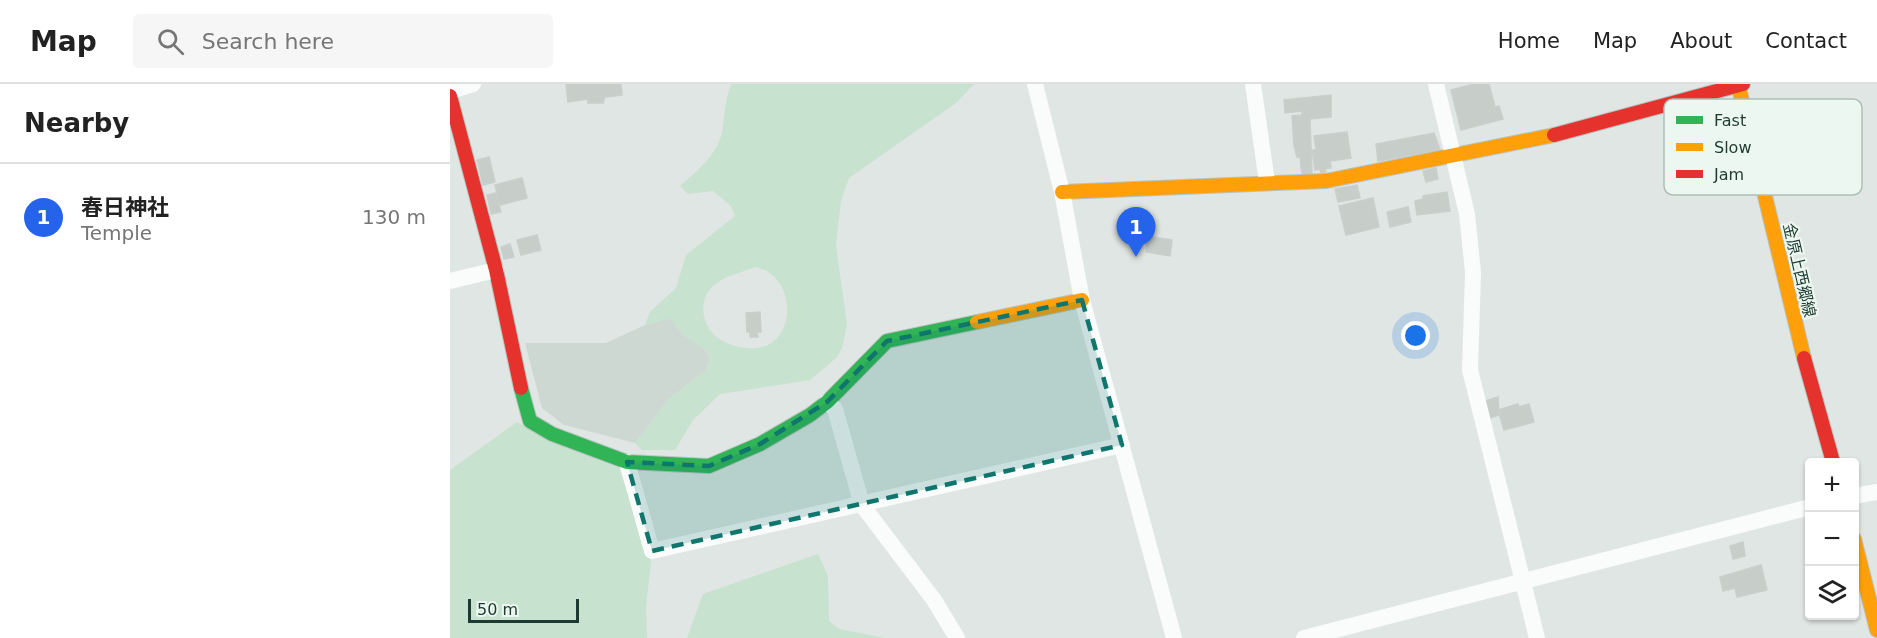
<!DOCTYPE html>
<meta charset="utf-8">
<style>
:root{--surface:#fff;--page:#f6f6f6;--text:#222;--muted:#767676;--line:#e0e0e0;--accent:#2563eb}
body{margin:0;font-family:"DejaVu Sans","Noto Sans JP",sans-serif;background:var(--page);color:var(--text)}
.controls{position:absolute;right:18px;bottom:18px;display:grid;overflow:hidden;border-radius:6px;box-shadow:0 2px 4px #0004}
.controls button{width:54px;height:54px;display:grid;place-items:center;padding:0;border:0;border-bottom:2px solid var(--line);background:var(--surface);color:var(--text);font:30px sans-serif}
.scale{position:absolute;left:18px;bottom:15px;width:111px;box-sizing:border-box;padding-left:6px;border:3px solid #1d3b32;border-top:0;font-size:16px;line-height:21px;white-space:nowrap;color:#1d3b32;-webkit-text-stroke:4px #edf7f1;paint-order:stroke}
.you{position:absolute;left:966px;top:252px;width:21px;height:21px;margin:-15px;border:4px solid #fff;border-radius:50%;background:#1a73e8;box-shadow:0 0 0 9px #1a73e833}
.badge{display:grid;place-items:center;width:39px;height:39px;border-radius:50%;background:var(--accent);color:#fff;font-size:20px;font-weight:700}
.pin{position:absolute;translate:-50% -50px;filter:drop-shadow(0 2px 3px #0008)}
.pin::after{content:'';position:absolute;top:32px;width:21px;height:18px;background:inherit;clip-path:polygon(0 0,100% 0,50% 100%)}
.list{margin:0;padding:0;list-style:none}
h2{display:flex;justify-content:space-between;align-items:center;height:78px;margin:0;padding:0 24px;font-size:26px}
h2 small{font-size:20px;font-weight:400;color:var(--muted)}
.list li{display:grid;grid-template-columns:39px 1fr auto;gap:18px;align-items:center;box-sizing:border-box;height:108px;padding:0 24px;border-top:2px solid var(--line)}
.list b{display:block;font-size:22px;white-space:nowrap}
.list p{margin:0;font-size:20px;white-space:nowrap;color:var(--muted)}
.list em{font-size:20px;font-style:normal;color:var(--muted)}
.icon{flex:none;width:33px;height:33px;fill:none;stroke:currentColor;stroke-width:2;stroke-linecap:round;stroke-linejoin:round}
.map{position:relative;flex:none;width:1427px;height:554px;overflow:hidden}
header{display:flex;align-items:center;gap:36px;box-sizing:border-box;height:84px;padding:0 30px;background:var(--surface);border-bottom:2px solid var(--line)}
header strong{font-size:28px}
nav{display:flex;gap:33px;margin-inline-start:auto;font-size:21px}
.search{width:420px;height:54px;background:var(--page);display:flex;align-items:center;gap:15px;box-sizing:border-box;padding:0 21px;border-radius:6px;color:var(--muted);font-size:22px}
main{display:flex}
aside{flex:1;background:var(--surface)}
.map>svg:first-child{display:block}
.built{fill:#cdd8d3}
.green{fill:#c7e2ce;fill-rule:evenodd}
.building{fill:#c7ceca;stroke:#c8cfcc;stroke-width:1.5}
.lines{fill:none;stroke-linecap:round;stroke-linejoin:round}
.fast-casing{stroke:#b8c3bf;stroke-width:16}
.slow-casing{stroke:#b8c3bf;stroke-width:16}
.jam-casing{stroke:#b8c3bf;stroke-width:16}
.street{stroke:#fafbfb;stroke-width:16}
.fast{stroke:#30b455;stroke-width:14}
.slow{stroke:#ff9f0a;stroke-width:14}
.jam{stroke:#e5322d;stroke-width:14}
.marked{fill:#0f766e;fill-opacity:0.2;stroke:#0f766e;stroke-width:4.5;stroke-dasharray:12 8;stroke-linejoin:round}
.labels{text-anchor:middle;stroke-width:4.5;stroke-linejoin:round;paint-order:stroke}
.street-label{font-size:16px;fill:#1d3b32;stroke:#edf7f1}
.key{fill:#edf7f1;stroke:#afbfb8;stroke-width:1.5}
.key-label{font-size:16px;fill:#1d3b32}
</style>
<header>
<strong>Map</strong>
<div class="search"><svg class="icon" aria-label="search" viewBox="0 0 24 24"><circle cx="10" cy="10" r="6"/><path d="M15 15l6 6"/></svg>Search here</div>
<nav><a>Home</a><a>Map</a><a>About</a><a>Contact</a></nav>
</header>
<main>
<aside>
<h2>Nearby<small></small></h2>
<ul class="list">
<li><span class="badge">1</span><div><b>春日神社</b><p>Temple</p></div><em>130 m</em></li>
</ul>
</aside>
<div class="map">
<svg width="1427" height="554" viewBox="0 0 1427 554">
<rect width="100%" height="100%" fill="#e0e6e3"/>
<path class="built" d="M 219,234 L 234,251 L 253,264 L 259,272 L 259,277 L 256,286 L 219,315 L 185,359 L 114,341 L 92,324 L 75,259 L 156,259 L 195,241 Z"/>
<g class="green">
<path d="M 282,0 L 524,0 L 506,19 L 399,94 L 391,116 L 386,161 L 397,241 L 392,264 L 386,274 L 360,296 L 270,310 L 243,336 L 225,366 L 192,366 L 185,359 L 219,315 L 256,286 L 259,277 L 259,271 L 253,264 L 234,251 L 219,234 L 195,241 L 200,228 L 226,204 L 236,171 L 285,132 L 281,122 L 263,107 L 238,110 L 230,102 C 243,90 260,77 268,60 C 277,42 272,18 282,0 ZM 305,183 C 356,193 347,290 275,258 C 252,248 244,215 267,199 C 277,191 293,188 305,183 Z"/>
<path d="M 67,338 L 102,358 L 169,384 L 201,477 L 196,523 L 197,554 L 0,554 L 0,386 Z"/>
<path d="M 368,470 L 378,492 L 379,537 L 389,545 L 435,554 L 237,554 L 253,510 Z"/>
</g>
<g class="building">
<path d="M 116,0 L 171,0 L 172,11 L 155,13 L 153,19 L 138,19 L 138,15 L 118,18 Z"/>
<path d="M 1024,0 L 1039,0 L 1045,23 L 1049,22 L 1053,35 L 1011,46 L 1001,6 Z"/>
<path d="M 881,11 L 881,33 L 860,35 L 862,90 L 852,91 L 850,73 L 847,73 L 844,62 L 842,32 L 852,31 L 852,27 L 835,29 L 834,16 Z"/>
<path d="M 897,48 L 901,74 L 880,77 L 881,84 L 875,85 L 876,89 L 871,90 L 870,85 L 865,86 L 862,66 L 866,66 L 864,52 Z"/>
<path d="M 984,49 L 990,66 L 928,77 L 926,60 Z"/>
<path d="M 39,73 L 45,98 L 33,101 L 27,76 Z"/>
<path d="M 986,84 L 988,95 L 976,98 L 973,87 Z"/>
<path d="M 72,94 L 77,114 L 50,121 L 45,101 Z"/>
<path d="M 907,101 L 910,114 L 888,118 L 885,105 Z"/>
<path d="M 997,108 L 1000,127 L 967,131 L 965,117 L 973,115 L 973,112 Z"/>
<path d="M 46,109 L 51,128 L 41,130 L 37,111 Z"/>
<path d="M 923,114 L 929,143 L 896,151 L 889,122 Z"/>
<path d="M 958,123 L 961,138 L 940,143 L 937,128 Z"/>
<path d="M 676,132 L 690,132 L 690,144 L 675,144 Z"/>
<path d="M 87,151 L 91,166 L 71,171 L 67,156 Z"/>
<path d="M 698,152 L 722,156 L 720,172 L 696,168 Z"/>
<path d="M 60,160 L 64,173 L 54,175 L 51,163 Z"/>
<path d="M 310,228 L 311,248 L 307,248 L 308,253 L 300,253 L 300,248 L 297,248 L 296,229 Z"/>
<path d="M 1048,313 L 1049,331 L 1040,334 L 1035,317 Z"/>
<path d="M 1068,320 L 1069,323 L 1079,320 L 1084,338 L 1054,346 L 1048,326 Z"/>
<path d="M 1293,458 L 1295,472 L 1283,475 L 1280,462 Z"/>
<path d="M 1311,481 L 1317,506 L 1287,513 L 1285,504 L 1273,507 L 1270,493 Z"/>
</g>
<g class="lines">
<defs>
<path id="fast" d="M 71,304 L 80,337 L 102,350 L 177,378 L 259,382 L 310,360 L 360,331 L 377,318 L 437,257 L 527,238"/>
<g id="slow">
<path d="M 1288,0 L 1354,274"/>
<path d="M 612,108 L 876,97 L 1104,51"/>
<path d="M 527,238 L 632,216"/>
<path d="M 1404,455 L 1427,546"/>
</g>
<g id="jam">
<path d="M 0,12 L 46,186 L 71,304"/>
<path d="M 1104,51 L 1293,0"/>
<path d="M 1354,274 L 1383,378"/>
</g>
</defs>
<use href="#fast" class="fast-casing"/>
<use href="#slow" class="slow-casing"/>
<use href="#jam" class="jam-casing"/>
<g class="street">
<path d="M 585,0 L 612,108 L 632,216 L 724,554"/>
<path d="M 803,0 L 817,98"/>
<path d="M 986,0 L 1017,130 L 1023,188 L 1020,286 L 1087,554"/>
<path d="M 0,7 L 23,0"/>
<path d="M 0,197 L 46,186"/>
<path d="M 377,318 L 385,325 L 412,421 L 484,516 L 507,554"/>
<path d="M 177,378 L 202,467 L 672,361"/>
<path d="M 1404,412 L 1427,408"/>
<path d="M 854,554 L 1360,423"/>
</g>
<use href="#fast" class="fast"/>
<use href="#slow" class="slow"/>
<use href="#jam" class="jam"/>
</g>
<path class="marked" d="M 632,216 L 672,361 L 202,467 L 177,378 L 259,382 L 310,360 L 377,318 L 437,257 Z"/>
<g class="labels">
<g class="street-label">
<text transform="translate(1350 186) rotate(77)" y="6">金原上西郷線</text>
</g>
</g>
<rect x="1214" y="15" width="198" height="96" rx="9" class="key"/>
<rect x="1226" y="32" width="27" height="8" fill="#30b455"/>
<rect x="1226" y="59" width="27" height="8" fill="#ff9f0a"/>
<rect x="1226" y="86" width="27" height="8" fill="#e5322d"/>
<g class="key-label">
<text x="1264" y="42">Fast</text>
<text x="1264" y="69">Slow</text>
<text x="1264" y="96">Jam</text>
</g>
</svg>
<div class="controls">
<button>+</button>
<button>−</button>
<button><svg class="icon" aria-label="layers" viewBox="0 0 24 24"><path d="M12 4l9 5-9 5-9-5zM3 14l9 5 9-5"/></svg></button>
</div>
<div class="scale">50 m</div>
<div class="you"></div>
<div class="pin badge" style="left:686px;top:173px">1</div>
</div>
</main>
